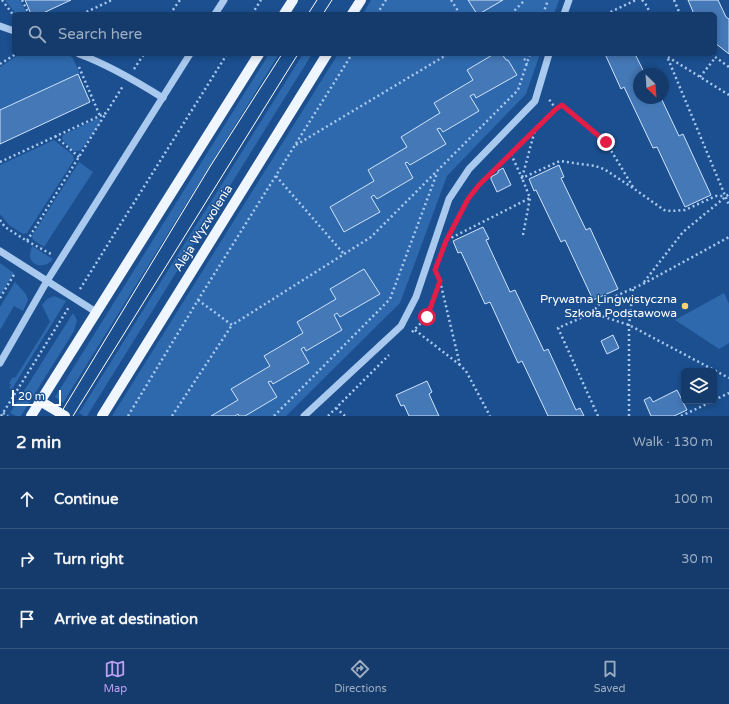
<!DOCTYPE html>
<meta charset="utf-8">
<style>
:root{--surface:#143b6b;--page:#214673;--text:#f1f3f6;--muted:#9dadc1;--line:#33557e;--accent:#bca0f2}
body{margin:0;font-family:"Varela Round",sans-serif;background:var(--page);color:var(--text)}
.controls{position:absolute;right:12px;bottom:12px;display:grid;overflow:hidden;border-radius:6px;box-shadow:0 2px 6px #0003}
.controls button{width:36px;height:36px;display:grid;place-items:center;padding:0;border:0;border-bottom:1px solid var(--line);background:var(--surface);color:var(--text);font:20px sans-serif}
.compass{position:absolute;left:633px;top:68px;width:36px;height:36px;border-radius:50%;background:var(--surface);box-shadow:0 2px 6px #0003;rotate:155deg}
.scale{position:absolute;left:12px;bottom:10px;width:49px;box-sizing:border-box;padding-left:4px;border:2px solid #fff;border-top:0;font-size:11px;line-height:14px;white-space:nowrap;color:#fff;-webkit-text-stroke:3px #1b4f8f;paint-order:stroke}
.stop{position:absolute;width:12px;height:12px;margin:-9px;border:3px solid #e11d48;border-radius:50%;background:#fff}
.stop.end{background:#e11d48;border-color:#fff;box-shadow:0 1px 4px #0008}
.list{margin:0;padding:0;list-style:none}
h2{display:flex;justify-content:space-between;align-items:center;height:52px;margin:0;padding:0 16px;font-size:17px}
h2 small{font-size:13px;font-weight:400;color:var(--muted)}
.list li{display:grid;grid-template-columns:26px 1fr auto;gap:12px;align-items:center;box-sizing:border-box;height:60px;padding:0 16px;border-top:1px solid var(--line)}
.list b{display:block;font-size:15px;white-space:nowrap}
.list em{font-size:13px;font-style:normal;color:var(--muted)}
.icon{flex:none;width:22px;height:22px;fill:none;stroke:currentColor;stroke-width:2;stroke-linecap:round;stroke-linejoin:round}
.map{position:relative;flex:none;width:729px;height:416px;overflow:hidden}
.search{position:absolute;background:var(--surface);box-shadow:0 2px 6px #0003;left:12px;right:12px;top:12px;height:44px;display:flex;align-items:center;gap:10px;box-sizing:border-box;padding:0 14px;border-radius:6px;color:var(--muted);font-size:15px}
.sheet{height:232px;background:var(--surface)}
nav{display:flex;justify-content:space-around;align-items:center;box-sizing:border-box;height:56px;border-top:1px solid var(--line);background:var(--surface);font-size:11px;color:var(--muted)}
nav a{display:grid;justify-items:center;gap:2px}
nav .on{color:var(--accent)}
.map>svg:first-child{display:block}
.green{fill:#2e69ad}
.building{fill:#4478b7;stroke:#cfe3fa}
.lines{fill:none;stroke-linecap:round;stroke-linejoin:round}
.path{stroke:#a9c9ee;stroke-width:2.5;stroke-dasharray:2 3;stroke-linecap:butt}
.minor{stroke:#a9c9ee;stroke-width:7}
.major{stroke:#f0f6ff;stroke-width:10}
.tram{stroke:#fff;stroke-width:1}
.route{stroke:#e11d48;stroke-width:5}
.poi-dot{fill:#ffd166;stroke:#1b4f8f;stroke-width:1.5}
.labels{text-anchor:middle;stroke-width:3;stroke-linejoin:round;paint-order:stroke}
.street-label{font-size:12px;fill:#fff;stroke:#1b4f8f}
.poi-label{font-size:12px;fill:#fff;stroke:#1b4f8f;text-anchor:end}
</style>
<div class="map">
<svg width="729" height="416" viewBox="0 0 729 416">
<rect width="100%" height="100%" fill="#1b4f8f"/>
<g class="green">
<path d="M 5,0 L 20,0 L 27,14 L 16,14 Z"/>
<path d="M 371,0 L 559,0 L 554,14 L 363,14 Z"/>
<path d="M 20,54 L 67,54 L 72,57 L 80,73 L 0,110 L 0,67 Z"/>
<path d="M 269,54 L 279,54 L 63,403 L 55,397 Z"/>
<path d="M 303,54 L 312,54 L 87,416 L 84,416 L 79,413 Z"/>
<path d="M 338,54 L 540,54 L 526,94 L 447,176 L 400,303 L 286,416 L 112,416 Z"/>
<path d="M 98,118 L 101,120 L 101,122 L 82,149 L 79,151 L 73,151 L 62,139 L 63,135 Z"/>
<path d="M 54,140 L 73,155 L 74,160 L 27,233 L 23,234 L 9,225 L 0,214 L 0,165 Z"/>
<path d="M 79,162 L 93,172 L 44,247 L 33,240 L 32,236 Z"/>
<path d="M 32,246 L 53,259 C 47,267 32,269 30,256 C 30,253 31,249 32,246 Z"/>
<path d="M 0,263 L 14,273 L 0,295 Z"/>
<path d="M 15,282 L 26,294 L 28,300 L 23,311 L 14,306 L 0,330 L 0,307 Z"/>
<path d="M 724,293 L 729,304 L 729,343 L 719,349 L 675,320 Z"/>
<path d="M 54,296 L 66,301 L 12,389 L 9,388 L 11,385 L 9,383 L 13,377 L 15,378 L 50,322 L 42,305 L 47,299 Z"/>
<path d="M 73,313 L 77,320 L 74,331 L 21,416 L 16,416 L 10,413 Z"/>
</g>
<g class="building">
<path d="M 25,0 L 71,0 L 41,14 L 31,14 Z"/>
<path d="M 468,0 L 503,0 L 479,14 L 477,14 Z"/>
<path d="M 688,0 L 718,0 L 726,17 L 729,19 L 729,54 L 715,43 L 715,14 L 694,14 Z"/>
<path d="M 494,54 L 502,54 L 506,60 L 508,60 L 517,75 L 476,98 L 474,94 L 470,96 L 479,111 L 443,132 L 440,128 L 437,129 L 446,144 L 410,165 L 407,162 L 405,163 L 413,178 L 377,199 L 374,195 L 371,197 L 380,212 L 344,232 L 330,207 L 374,181 L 368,170 L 407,147 L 401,137 L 440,113 L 434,103 L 473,80 L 467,70 Z"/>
<path d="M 605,54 L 635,54 L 645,74 L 639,74 L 639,98 L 661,98 L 679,136 L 683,134 L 711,195 L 685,207 L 657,147 L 653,148 L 624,87 L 621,89 Z"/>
<path d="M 78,74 L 90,102 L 0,144 L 0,110 Z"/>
<path d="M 559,165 L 564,177 L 561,178 L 586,230 L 590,228 L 618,289 L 593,300 L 565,240 L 561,242 L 536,190 L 534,191 L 529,179 Z"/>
<path d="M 503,168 L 511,185 L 497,192 L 491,179 L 491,177 L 498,173 L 498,171 Z"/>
<path d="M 483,227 L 489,239 L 486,240 L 510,292 L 515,290 L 544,351 L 548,349 L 576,410 L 580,408 L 584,416 L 548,416 L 522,361 L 518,363 L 490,302 L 485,304 L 461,252 L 458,253 L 453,241 Z"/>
<path d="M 364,269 L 380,294 L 340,317 L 337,313 L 334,315 L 342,330 L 306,351 L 304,347 L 301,349 L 309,363 L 273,384 L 271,381 L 268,382 L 277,397 L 245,416 L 239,416 L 238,414 L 235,416 L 211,416 L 238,400 L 231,389 L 270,366 L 264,356 L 303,333 L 297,322 L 336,299 L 330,289 Z"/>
<path d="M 613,335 L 619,348 L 607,354 L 601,341 Z"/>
<path d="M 427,381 L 432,392 L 429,394 L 439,416 L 409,416 L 404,405 L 401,406 L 396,395 Z"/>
<path d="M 677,390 L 687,410 L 674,416 L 651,416 L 644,400 L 650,397 L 653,402 Z"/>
</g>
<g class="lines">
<g class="path">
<path d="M 2,0 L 14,16"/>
<path d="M 22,0 L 29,14"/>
<path d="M 451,0 L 460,14"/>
<path d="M 642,0 L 647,6 L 650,14"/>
<path d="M 674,0 L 680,14"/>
<path d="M 82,14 L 112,0"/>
<path d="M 170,14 L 180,0"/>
<path d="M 252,14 L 261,0"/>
<path d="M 377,14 L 386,0"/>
<path d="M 511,14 L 525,0"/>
<path d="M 543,14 L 548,0"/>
<path d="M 606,14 L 636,0"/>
<path d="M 522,54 L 527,64"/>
<path d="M 666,54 L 729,205"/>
<path d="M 711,54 L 729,67"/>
<path d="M 668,57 L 729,95"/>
<path d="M 0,64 L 16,54"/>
<path d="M 79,67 L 100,116"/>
<path d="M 134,69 L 144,54"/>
<path d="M 700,77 L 715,58"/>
<path d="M 556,109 L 562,105 L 606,142 L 633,187"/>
<path d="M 55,136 L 79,157"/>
<path d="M 296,145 L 448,54"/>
<path d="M 511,154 L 522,178 L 560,161 L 595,166 L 604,169 L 633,188 L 664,210 L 671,211 L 685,210 L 716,196 L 725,196"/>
<path d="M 0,162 L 106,113 L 123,86"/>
<path d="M 276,176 L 344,254"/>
<path d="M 0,220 L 5,227 L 27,241 L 106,113"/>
<path d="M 454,225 L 468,199 L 479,185 L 556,109 L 548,98"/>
<path d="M 523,235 L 530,198 L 522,178 L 535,130"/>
<path d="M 447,240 L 530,198"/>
<path d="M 27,241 L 51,254"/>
<path d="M 440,281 L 460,365 L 466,371 L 490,416"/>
<path d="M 644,282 L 683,232 L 729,194"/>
<path d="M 80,289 L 227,54"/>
<path d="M 0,298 L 15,273"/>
<path d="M 198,300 L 232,325 L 371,237 L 518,90 L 530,54"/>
<path d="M 592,313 L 600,303 L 643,284 L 729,237"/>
<path d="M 415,330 L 460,365"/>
<path d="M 412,332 L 427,317 L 440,281 L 436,272"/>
<path d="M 714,400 L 729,393"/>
<path d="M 336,408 L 345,416"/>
<path d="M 3,413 L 8,416"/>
<path d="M 1,416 L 69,307"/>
<path d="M 128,416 L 198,300 L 352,54"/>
<path d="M 172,416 L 232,325"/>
<path d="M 274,416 L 390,299 L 437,173"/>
<path d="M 328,416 L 389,355"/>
<path d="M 598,416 L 558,328 L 592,313 L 629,325 L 729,378"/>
<path d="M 629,416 L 629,325 L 633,289"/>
<path d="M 681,416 L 713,401"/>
</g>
<g class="minor">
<path d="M 215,14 L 224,0"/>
<path d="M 564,14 L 569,0"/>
<path d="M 0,26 L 14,31"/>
<path d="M 79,54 C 109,65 136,81 163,98"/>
<path d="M 0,251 L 96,312"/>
<path d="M 0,363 L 47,281 L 190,54"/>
<path d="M 304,416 L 401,326 L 416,297 L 449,199 L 469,169 L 535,101 L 549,54"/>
</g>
<g class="major">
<path d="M 284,14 L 293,0"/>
<path d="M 352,14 L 361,0"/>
<path d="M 40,401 L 65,416"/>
<path d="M 31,416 L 259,54"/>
<path d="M 102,416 L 327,54"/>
</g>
<g class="tram">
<path d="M 308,14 L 317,0"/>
<path d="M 323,14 L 332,0"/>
<path d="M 59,416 L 211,165 L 282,54"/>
<path d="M 73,416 L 298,54"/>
</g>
</g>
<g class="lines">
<path class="route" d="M 427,317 L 440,281 L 435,270 L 446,241 L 468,199 L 479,185 L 556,109 L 562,105 L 606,142"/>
</g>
<circle class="poi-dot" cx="685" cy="306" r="4"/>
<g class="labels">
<g class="street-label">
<text transform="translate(203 228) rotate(-58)" y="4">Aleja Wyzwolenia</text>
</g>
<g class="poi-label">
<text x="677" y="303">Prywatna Lingwistyczna<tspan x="677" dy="14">Szkoła Podstawowa</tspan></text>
</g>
</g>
</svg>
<div class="controls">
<button><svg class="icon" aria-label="layers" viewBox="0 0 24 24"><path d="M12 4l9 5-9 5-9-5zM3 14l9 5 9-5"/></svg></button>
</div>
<svg class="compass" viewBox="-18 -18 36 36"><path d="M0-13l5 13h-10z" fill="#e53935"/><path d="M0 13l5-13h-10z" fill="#9dadc1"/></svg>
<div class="scale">20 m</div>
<div class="stop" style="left:427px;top:317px"></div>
<div class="stop end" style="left:606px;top:142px"></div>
<div class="search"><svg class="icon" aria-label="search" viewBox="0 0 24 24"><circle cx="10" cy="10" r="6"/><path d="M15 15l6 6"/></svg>Search here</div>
</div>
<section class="sheet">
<h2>2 min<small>Walk · 130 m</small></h2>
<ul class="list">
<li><svg class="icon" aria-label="ahead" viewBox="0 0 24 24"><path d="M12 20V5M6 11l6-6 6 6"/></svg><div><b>Continue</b></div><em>100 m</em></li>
<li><svg class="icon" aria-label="right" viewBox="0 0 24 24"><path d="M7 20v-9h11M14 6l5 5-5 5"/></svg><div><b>Turn right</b></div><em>30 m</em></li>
<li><svg class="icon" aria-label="arrive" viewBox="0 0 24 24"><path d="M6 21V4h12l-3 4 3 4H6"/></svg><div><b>Arrive at destination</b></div></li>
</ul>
</section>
<nav>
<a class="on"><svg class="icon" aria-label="map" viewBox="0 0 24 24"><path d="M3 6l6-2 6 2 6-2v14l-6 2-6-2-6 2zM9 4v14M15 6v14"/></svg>Map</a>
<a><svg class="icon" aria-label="directions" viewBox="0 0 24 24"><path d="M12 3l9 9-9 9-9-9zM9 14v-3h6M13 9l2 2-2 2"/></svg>Directions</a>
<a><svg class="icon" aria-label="saved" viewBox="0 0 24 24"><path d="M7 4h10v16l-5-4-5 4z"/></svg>Saved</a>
</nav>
